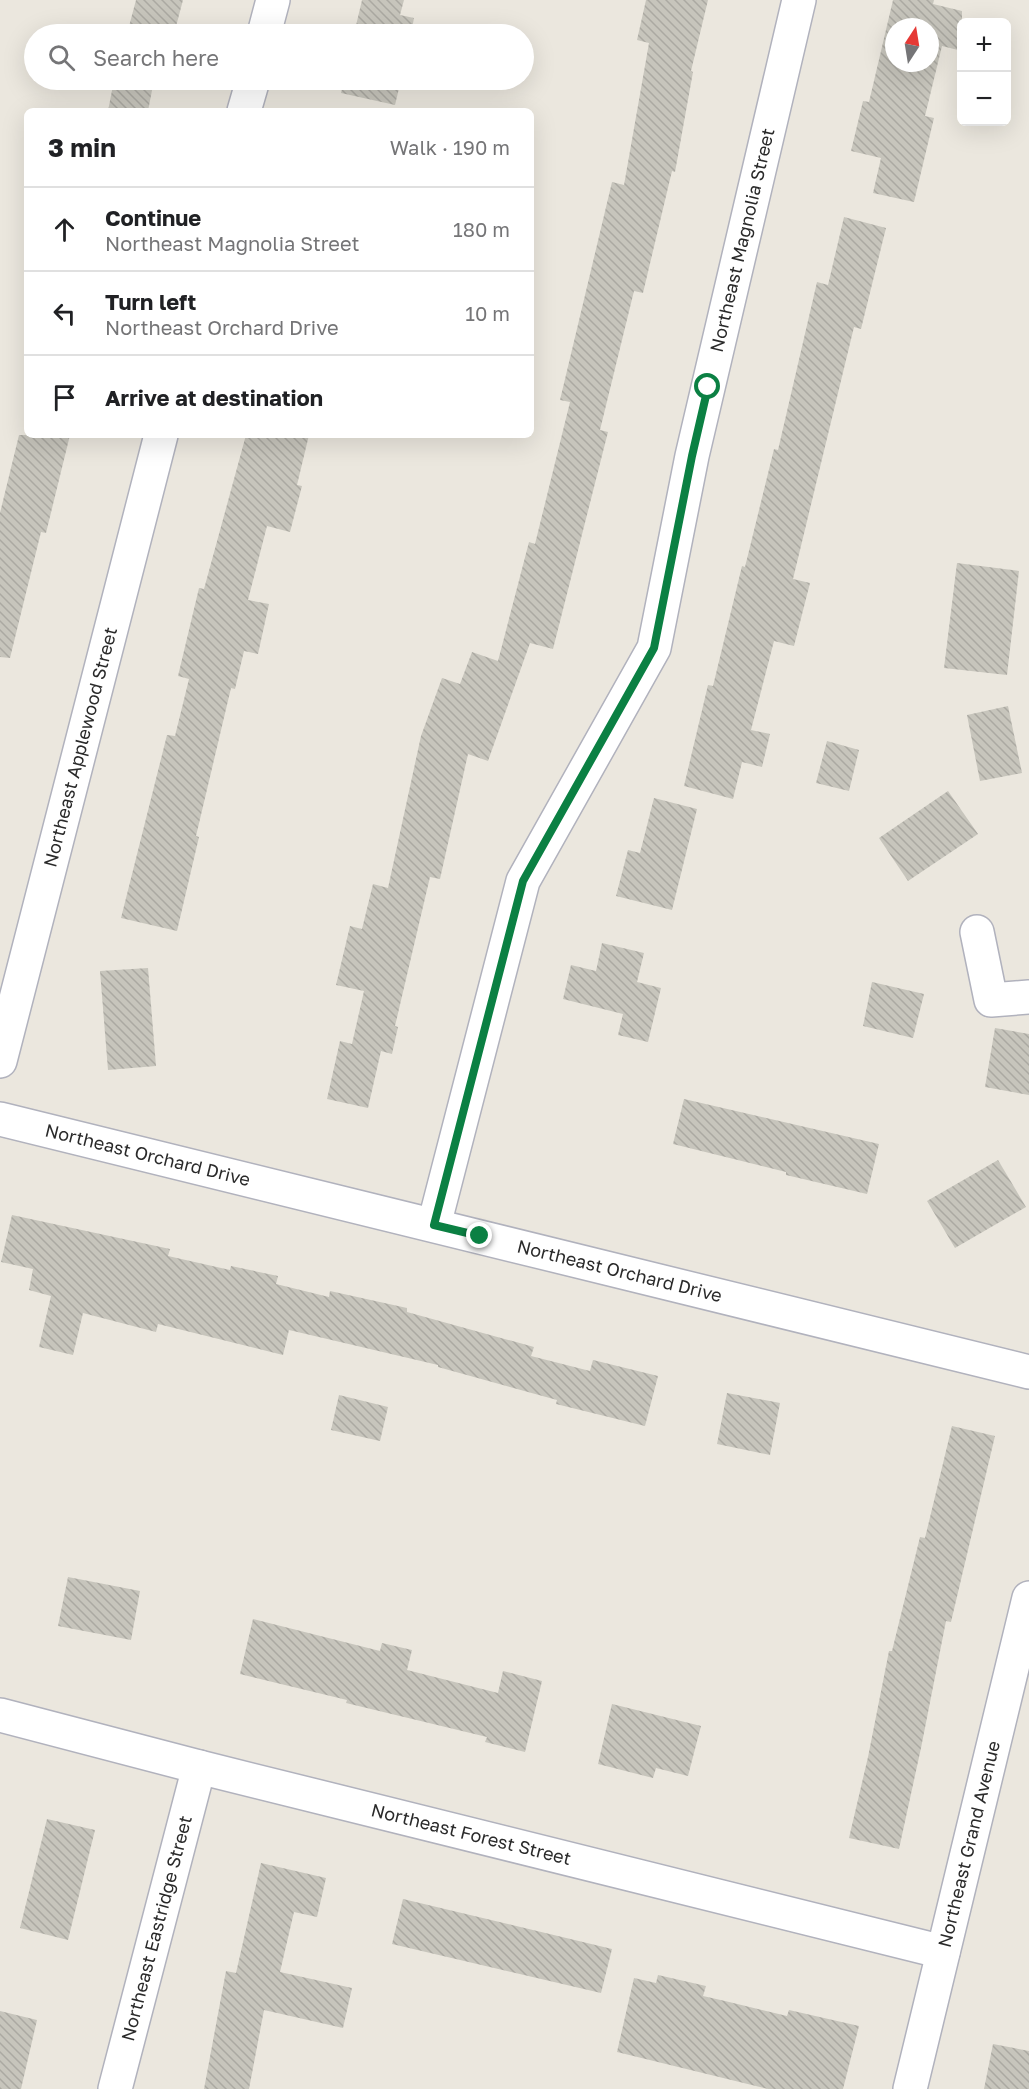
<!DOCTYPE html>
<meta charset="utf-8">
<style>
:root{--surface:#fff;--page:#f2f2f2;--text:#202124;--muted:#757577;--line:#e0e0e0}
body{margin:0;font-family:"Golos Text",sans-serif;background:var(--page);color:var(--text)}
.controls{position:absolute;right:18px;top:18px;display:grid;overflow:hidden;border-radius:9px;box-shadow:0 6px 24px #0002}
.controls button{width:54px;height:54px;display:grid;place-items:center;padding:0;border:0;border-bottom:2px solid var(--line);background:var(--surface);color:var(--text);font:30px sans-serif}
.compass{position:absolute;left:885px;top:18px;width:54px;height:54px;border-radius:50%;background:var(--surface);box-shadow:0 6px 24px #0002;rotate:12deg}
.stop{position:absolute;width:18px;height:18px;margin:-14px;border:4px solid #0b8043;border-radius:50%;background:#fff}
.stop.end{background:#0b8043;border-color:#fff;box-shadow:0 2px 6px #0008}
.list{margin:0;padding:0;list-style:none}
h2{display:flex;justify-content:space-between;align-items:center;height:78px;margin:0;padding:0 24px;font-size:26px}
h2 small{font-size:20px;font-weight:400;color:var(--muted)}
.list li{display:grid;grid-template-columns:39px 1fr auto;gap:18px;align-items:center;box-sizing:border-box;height:84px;padding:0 24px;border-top:2px solid var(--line)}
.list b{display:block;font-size:22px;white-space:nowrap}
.list p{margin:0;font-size:20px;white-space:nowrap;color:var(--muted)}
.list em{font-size:20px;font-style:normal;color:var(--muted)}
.icon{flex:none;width:33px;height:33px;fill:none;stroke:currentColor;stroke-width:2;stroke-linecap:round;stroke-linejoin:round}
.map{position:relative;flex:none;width:1029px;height:2089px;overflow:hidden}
.search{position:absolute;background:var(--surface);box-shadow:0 6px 24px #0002;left:24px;top:24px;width:510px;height:66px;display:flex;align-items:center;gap:15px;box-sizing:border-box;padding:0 21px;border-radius:33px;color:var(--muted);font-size:22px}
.panel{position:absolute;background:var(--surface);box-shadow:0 6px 24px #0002;left:24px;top:108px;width:510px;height:330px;border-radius:9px}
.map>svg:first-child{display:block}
.building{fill:url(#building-back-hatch);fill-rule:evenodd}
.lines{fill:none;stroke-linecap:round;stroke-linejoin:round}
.minor-casing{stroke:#b1b2bd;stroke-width:36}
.minor{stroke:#fff;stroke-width:33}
.route{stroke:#0b8043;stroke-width:8}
.labels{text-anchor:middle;stroke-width:6;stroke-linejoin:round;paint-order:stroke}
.street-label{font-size:18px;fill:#2a2a2a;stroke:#fff}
</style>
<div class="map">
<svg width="1029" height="2089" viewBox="0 0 1029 2089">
<defs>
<pattern id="building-back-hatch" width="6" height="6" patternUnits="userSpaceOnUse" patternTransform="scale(1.5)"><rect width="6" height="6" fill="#c7c5bc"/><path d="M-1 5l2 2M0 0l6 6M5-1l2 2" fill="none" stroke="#aba9a2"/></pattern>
</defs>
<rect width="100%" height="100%" fill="#ebe7de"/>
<g class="building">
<path d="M 136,0 L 183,0 L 174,34 L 127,34 Z"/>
<path d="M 362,0 L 404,0 L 400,15 L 414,18 L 411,34 L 354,34 Z"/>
<path d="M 646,0 L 708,0 L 691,71 L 693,72 L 675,172 L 672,171 L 643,293 L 634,291 L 600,430 L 608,432 L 553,649 L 530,643 L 488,761 L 468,754 L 440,879 L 430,877 L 395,1026 L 398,1027 L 392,1054 L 381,1051 L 368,1108 L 327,1099 L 340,1041 L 352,1044 L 364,991 L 336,985 L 350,926 L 362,929 L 373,884 L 388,888 L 421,736 L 442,678 L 460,684 L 472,652 L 498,661 L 529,542 L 535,544 L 570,402 L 560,400 L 612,182 L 624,185 L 649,43 L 637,40 Z"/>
<path d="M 893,0 L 934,0 L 933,4 L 962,11 L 962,51 L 942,46 L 925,116 L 934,118 L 914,202 L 873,193 L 881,158 L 851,151 L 863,101 L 869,102 ZM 894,27 L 930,27 L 930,63 L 894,63 Z"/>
<path d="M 114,80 L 154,80 L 148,111 L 108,111 Z"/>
<path d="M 344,80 L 401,80 L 395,105 L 341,93 Z"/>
<path d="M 844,217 L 886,228 L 861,329 L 854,327 L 793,579 L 810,583 L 794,646 L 774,641 L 751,730 L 770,734 L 762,767 L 742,762 L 733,799 L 684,786 L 708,685 L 713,686 L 742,566 L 745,567 L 774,449 L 778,450 L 817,282 L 828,285 Z"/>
<path d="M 19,435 L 70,435 L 46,533 L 41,532 L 10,658 L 0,657 L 0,513 Z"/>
<path d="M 246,435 L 309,435 L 297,485 L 302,486 L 290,532 L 267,526 L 248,600 L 269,604 L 258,654 L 244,651 L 235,689 L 231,688 L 196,836 L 199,837 L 177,931 L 121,918 L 167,735 L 175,736 L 189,679 L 178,676 L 199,588 L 204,589 Z"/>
<path d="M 957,563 L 1019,571 L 1007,675 L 944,668 Z"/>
<path d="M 1008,706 L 1022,773 L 980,781 L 967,715 Z"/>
<path d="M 827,741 L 859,750 L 849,791 L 816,783 Z"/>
<path d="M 948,791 L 978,834 L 908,881 L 879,838 Z"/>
<path d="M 654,798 L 697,809 L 672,910 L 616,896 L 628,850 L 640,853 Z"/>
<path d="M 602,943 L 644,953 L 637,982 L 661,988 L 648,1042 L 618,1035 L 623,1014 L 563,999 L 571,965 L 596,971 Z"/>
<path d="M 148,968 L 156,1066 L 108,1070 L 100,971 Z"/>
<path d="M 872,982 L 924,994 L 913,1038 L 863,1026 Z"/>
<path d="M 995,1028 L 1029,1034 L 1029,1095 L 985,1087 Z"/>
<path d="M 684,1099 L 879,1144 L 867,1194 L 786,1175 L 786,1172 L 673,1144 Z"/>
<path d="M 998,1160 L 1026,1207 L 955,1248 L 927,1201 Z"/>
<path d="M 12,1215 L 170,1249 L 168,1256 L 230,1270 L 231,1266 L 278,1276 L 276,1284 L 329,1297 L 330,1291 L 407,1308 L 407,1312 L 534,1347 L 531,1356 L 590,1371 L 593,1360 L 658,1376 L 645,1426 L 556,1404 L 557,1400 L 438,1367 L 438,1365 L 289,1330 L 283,1355 L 158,1324 L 156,1332 L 83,1313 L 73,1355 L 39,1347 L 51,1296 L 29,1290 L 33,1269 L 1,1262 Z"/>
<path d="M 727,1393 L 780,1403 L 770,1455 L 717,1444 Z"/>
<path d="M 339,1395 L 388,1407 L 380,1441 L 331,1430 Z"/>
<path d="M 952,1426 L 995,1436 L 951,1622 L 946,1621 L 921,1748 L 899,1849 L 849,1838 L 868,1757 L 889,1651 L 892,1651 L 920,1537 L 925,1538 Z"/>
<path d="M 68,1577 L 140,1591 L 131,1640 L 58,1626 Z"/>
<path d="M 253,1619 L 380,1651 L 382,1643 L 412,1650 L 407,1670 L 498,1693 L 503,1671 L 542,1681 L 525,1752 L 485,1742 L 487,1737 L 346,1703 L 347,1700 L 240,1674 Z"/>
<path d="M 612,1704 L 701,1726 L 688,1776 L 656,1768 L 653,1778 L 598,1764 Z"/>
<path d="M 47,1819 L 95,1830 L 68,1940 L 20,1928 Z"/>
<path d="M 261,1863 L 326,1878 L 317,1917 L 294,1912 L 280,1972 L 352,1988 L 343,2028 L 264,2010 L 249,2089 L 204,2089 L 226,1971 L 236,1973 Z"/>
<path d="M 403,1899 L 612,1949 L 601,1993 L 392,1944 Z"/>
<path d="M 658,1975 L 706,1986 L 703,1996 L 725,2001 L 787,2016 L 789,2010 L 859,2026 L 843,2089 L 768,2089 L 617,2052 L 634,1978 L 656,1983 Z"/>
<path d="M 0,2011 L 37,2020 L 21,2089 L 0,2089 Z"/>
<path d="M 993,2044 L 1029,2051 L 1029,2089 L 984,2089 Z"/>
</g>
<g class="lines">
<defs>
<g id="minor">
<path d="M 264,34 L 273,0"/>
<path d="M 244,111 L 253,80"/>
<path d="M 977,932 L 991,1000 L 1029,997"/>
<path id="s1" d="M 0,1061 L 161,435"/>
<path id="s2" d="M 0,1119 L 1029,1372"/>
<path id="s3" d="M 434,1225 L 523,881 L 654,648 L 692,456 L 799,0"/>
<path id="s4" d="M 0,1715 L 199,1767 L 943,1952"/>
<path id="s5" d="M 115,2089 L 199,1767"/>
<path id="s6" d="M 910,2089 L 1029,1598"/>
</g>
</defs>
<use href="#minor" class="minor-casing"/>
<use href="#minor" class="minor"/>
</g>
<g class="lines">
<path class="route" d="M 480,1236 L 434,1225 L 523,881 L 654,648 L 692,456 L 708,387"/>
</g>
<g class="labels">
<g class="street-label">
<text dy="6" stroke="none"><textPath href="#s3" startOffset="1040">Northeast Magnolia Street</textPath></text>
<text dy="6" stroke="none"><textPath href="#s1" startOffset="324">Northeast Applewood Street</textPath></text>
<text dy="6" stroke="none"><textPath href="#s2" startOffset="152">Northeast Orchard Drive</textPath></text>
<text dy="6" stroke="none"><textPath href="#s2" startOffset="638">Northeast Orchard Drive</textPath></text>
<text dy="6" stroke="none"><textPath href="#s4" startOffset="486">Northeast Forest Street</textPath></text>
<text dy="6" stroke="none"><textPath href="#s6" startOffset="252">Northeast Grand Avenue</textPath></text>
<text dy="6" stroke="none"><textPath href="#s5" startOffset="166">Northeast Eastridge Street</textPath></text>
</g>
</g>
</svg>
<div class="controls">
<button>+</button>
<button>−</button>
</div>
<svg class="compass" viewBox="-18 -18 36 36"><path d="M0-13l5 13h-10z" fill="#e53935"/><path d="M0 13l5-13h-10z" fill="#757577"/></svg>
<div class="stop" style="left:708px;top:387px"></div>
<div class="stop end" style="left:480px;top:1236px"></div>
<div class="search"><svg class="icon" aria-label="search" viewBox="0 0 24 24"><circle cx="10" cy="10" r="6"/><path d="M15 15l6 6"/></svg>Search here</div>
<section class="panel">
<h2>3 min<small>Walk · 190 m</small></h2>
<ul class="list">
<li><svg class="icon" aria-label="ahead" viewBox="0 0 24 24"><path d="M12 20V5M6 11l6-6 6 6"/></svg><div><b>Continue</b><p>Northeast Magnolia Street</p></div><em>180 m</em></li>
<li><svg class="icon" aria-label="left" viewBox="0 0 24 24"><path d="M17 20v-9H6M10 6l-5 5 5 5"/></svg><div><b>Turn left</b><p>Northeast Orchard Drive</p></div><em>10 m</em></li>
<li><svg class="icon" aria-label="arrive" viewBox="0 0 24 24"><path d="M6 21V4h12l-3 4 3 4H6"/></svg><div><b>Arrive at destination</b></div></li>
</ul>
</section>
</div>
